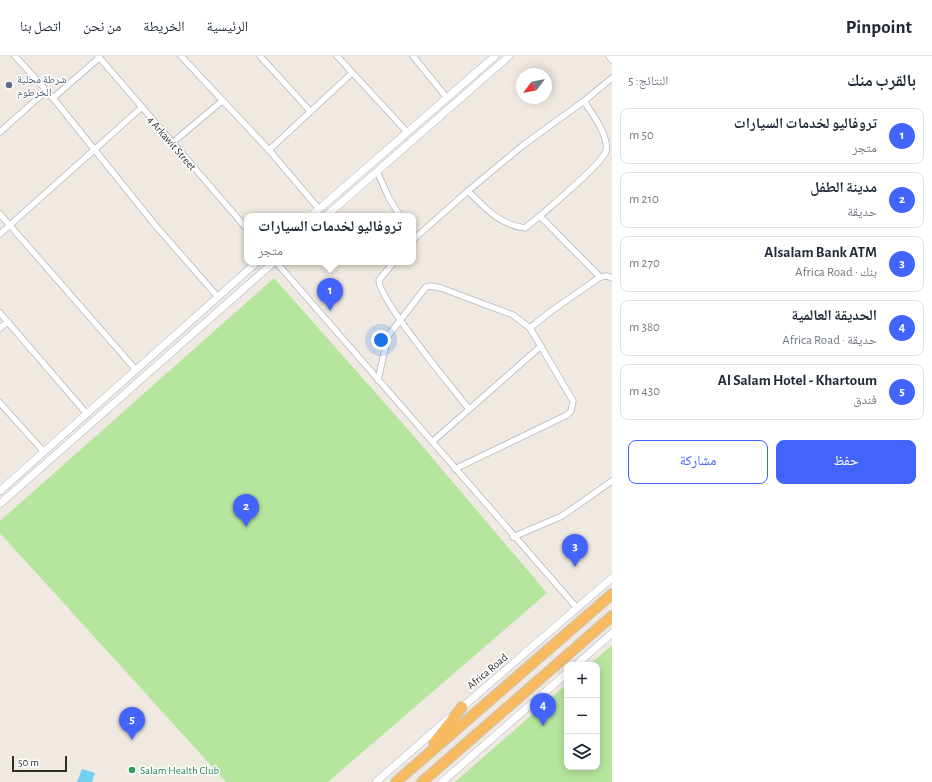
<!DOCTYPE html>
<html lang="ar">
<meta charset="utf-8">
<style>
:root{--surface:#fff;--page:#f2f2f3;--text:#1f2937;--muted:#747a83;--line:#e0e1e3;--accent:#4264fb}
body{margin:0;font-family:"Alegreya Sans","Noto Naskh Arabic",sans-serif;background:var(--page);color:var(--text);direction:rtl}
.controls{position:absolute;right:12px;bottom:12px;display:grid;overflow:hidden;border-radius:8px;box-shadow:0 2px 10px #0003}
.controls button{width:36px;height:36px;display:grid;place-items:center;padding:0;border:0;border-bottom:1px solid var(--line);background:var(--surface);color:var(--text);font:20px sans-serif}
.compass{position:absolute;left:516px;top:12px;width:36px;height:36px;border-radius:50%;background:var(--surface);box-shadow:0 2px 10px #0003;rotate:238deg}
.scale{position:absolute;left:12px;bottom:10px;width:55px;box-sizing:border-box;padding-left:4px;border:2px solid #2e2e2e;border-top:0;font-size:11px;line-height:14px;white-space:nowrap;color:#2e2e2e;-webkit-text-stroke:3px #fff;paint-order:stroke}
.you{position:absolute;left:381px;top:284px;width:14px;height:14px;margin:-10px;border:3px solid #fff;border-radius:50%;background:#1a73e8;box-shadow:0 0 0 6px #1a73e833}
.badge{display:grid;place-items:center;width:26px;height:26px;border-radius:50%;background:var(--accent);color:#fff;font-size:13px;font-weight:700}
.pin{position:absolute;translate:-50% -33px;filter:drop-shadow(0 1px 2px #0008)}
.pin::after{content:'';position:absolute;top:21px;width:14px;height:12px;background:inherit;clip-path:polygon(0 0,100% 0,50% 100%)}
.popup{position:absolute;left:244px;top:157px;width:172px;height:52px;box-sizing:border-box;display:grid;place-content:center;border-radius:8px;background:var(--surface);filter:drop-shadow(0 1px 3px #0005);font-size:13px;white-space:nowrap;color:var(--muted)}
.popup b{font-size:15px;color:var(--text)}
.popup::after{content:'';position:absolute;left:50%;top:100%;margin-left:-8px;border:8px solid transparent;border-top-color:var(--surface)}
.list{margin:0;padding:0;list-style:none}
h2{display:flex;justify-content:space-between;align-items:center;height:52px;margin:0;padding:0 16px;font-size:17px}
h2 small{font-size:13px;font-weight:400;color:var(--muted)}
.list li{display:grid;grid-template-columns:26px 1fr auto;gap:12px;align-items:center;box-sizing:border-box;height:56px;margin:0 8px 8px;padding:0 8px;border:1px solid var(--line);border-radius:8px}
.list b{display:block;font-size:15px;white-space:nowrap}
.list p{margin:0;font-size:13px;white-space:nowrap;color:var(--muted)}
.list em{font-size:13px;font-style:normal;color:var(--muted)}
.actions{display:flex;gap:8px;padding:12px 16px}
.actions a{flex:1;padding:9px 0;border:1px solid var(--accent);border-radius:8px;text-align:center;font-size:14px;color:var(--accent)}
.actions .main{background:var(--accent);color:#fff}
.icon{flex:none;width:22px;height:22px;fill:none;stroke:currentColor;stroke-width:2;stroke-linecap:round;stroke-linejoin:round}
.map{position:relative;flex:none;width:612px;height:726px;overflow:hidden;direction:ltr}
header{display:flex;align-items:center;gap:24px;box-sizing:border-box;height:56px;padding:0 20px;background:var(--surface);border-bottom:1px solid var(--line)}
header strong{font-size:19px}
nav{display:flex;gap:22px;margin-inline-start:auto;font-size:14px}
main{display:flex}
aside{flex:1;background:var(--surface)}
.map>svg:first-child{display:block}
.green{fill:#b6e59e}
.water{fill:#75cff0}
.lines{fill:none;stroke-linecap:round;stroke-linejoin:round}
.minor-casing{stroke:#b4b7c1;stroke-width:7}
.tertiary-casing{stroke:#b4b7c1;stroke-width:8}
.trunk-casing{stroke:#c9c9c9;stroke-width:12}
.minor{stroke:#fff;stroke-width:5.5}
.tertiary{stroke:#fff;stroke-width:7}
.trunk{stroke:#f8ba60;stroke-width:10}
.service-dot{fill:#5c6f8a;stroke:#fff;stroke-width:1.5}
.leisure-dot{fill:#2e9e5b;stroke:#fff;stroke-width:1.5}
.labels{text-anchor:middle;stroke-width:3;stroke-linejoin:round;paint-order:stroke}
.service-label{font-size:11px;fill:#4e5e75;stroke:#fff;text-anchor:start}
.street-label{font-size:11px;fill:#2e2e2e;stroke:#fff}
.leisure-label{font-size:11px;fill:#27864d;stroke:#fff;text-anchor:start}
</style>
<header>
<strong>Pinpoint</strong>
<nav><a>الرئيسية</a><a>الخريطة</a><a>من نحن</a><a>اتصل بنا</a></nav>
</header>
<main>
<aside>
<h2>بالقرب منك<small>النتائج: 5</small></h2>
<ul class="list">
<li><span class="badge">1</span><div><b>تروفاليو لخدمات السيارات</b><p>متجر</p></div><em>50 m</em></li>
<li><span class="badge">2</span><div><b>مدينة الطفل</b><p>حديقة</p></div><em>210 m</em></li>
<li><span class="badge">3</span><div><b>Alsalam Bank ATM</b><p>بنك · Africa Road</p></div><em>270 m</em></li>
<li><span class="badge">4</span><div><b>الحديقة العالمية</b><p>حديقة · Africa Road</p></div><em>380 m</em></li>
<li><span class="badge">5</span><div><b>Al Salam Hotel - Khartoum</b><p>فندق</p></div><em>430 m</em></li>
</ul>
<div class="actions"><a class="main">حفظ</a><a>مشاركة</a></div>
</aside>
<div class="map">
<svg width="612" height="726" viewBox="0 0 612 726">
<rect width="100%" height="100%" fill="#efe9e1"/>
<g class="green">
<path d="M 274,222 L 412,378 L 547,537 L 328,726 L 226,726 L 0,477 L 0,465 Z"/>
<path d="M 612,589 L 612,726 L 455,726 L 567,628 L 567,711 L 597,711 L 597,609 L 589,609 Z"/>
</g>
<path class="water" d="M 82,713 L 95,717 L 92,726 L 77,726 Z"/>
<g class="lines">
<defs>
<g id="minor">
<path d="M 15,0 L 53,42 L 155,169 L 218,241"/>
<path d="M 98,0 L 247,173"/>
<path d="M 181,0 L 269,94 L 319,153"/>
<path d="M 260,0 L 310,55"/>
<path d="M 337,0 L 407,76"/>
<path d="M 413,0 L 447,42"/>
<path d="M 609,0 L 612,4"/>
<path d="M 53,42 L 99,2"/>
<path d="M 0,76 L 46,35"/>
<path d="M 172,87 L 222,45"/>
<path d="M 269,94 L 352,17"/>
<path d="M 377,115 L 389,142 L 400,160"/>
<path d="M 468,135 L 522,90 L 584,45"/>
<path d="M 0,158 L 136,314"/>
<path d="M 540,160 C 552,149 603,107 606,95 C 609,79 592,58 584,45 L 612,22"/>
<path d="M 0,178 L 141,52"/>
<path d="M 413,180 L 415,182 L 468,135 C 485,152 500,169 525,172 L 540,160 L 600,221"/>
<path d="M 276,206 L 577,552"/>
<path d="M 394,206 L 379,224 C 378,243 453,332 468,352"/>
<path d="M 0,257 L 87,358"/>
<path d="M 0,272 L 8,266"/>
<path d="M 378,324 L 388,280 L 426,231 L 431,230 L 441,232 L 513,259 L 530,272 L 550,256 L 600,221 L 607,220 L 612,222"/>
<path d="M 0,347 L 44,396"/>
<path d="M 432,386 L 541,290"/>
<path d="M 455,413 L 567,359 L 571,355 L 573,345 L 530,272"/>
<path d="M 513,481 L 562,460 L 612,425"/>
</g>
<g id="tertiary">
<path d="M 311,160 L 495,0"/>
<path d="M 326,160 L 509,0"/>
<path d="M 0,435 L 257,206"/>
<path d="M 0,448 L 274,206"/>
<path d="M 576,609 L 612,577"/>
<path d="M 459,654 L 612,522"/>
<path d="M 376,726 L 448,663"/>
<path d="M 442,726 L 567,617"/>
</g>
<g id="trunk">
<path d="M 434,687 L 462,651"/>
<path d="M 396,726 L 612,538"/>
<path d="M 422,726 L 612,560"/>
</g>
</defs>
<use href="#minor" class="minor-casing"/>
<use href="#tertiary" class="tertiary-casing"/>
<use href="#trunk" class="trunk-casing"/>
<use href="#minor" class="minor"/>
<use href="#tertiary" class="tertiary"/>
<use href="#trunk" class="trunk"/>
</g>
<circle class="service-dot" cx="9" cy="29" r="4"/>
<circle class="leisure-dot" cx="132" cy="714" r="4"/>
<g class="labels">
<g class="service-label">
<text x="17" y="27">شرطة محلية<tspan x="17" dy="13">الخرطوم</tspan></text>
</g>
<g class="street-label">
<text transform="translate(172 87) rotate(49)" y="4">4 Arkawit Street</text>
<text transform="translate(487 615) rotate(-40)" y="4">Africa Road</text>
</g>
<g class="leisure-label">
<text x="140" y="718">Salam Health Club</text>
</g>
</g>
</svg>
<div class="controls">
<button>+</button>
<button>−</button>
<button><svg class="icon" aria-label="layers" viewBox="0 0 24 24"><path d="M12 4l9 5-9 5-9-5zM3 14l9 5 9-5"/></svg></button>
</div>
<svg class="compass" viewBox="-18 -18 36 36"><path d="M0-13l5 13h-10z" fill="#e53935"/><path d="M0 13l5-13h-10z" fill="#747a83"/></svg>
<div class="scale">50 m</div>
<div class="you"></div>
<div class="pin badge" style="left:330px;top:255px">1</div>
<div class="popup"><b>تروفاليو لخدمات السيارات</b>متجر</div>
<div class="pin badge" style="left:246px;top:471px">2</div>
<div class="pin badge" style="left:575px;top:511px">3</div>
<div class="pin badge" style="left:543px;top:670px">4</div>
<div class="pin badge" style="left:132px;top:684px">5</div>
</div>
</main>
